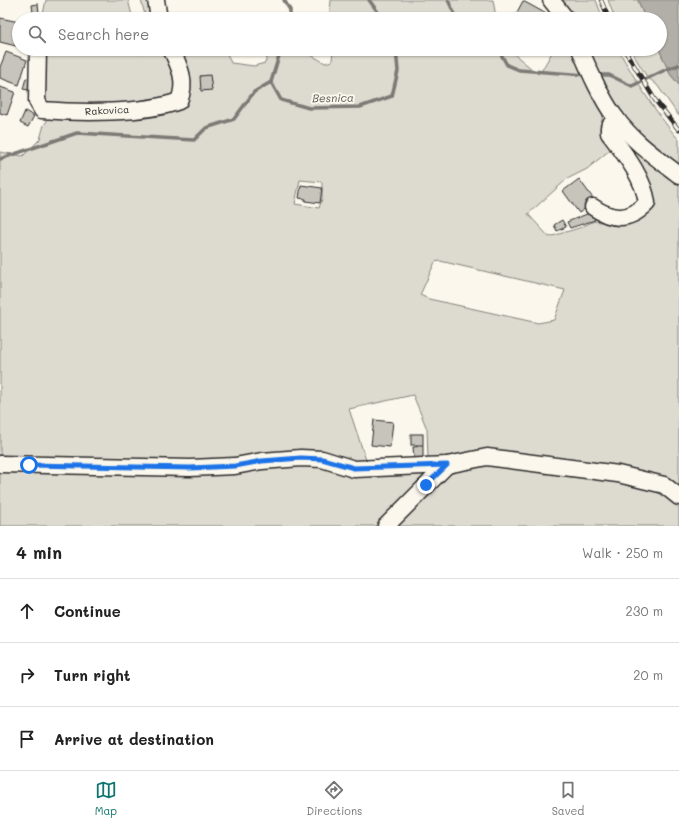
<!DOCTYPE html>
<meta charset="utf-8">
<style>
:root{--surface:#fff;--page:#f6f6f6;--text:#222;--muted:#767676;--line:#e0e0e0;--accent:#0f766e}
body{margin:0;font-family:Mali,sans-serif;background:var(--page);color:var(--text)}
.stop{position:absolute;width:12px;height:12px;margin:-9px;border:3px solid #1a73e8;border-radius:50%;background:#fff}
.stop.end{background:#1a73e8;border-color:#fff;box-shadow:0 1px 4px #0008}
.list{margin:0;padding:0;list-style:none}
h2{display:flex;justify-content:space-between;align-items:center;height:52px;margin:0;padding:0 16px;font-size:17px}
h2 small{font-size:13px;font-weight:400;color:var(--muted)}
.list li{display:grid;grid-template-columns:26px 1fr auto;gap:12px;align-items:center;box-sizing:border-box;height:64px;padding:0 16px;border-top:1px solid var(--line)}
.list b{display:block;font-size:15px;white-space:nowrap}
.list em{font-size:13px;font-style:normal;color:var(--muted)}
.icon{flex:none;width:22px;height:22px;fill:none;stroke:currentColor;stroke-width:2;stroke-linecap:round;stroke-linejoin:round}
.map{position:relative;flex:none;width:679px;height:526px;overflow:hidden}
.search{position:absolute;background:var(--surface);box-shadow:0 1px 3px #0004;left:12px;right:12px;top:12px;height:44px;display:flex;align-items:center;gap:10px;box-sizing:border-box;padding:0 14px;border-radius:22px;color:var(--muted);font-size:15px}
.sheet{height:244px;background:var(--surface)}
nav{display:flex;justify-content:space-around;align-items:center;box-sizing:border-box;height:56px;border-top:1px solid var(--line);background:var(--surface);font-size:11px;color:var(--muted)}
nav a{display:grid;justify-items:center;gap:2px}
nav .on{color:var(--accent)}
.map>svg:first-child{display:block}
.green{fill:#dddad0;stroke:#84827e;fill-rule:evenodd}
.water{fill:#b1afa7;stroke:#7b7a75}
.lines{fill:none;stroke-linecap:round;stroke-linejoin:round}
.stream{stroke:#7b7a75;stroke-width:3.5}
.building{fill:#c7c4bc;stroke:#2b2b2b}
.minor-casing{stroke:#2b2b2b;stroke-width:19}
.minor{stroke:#fbf7ec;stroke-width:16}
.rail-casing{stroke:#2b2b2b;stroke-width:4.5}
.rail{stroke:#fbf7ec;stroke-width:3;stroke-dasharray:9;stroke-linecap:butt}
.route{stroke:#1a73e8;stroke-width:5}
.labels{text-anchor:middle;stroke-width:4;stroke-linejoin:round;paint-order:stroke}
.street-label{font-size:10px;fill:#2b2b2b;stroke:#fbf7ec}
.water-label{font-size:11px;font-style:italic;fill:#5a5956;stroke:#fbf7ec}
</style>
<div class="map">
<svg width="679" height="526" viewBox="0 0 679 526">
<rect width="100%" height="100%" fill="#fbf7ec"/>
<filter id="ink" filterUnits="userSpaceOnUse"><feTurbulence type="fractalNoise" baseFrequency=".025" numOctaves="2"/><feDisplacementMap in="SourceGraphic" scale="8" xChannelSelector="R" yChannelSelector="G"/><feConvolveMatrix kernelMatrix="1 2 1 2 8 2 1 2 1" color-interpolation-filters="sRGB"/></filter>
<g filter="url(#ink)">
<g class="green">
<path d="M 46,0 L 128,0 L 133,19 L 42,19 Z"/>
<path d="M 141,0 L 152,0 L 155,19 L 146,19 Z"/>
<path d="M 331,0 L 493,0 L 496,17 L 493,19 L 334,19 L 330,14 Z"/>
<path d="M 563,0 L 596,0 L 603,19 L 573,19 Z"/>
<path d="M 608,0 L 638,0 L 645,19 L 615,19 Z"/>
<path d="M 43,49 L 141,49 L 142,53 L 154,51 L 154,49 L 167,49 L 179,92 L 146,104 L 44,104 Z"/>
<path d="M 176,49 L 225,49 L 231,63 L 254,66 L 265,63 L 270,49 L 306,49 L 306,52 L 325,63 L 332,61 L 333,49 L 508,49 L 538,74 L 542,70 L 554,49 L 571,49 L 603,115 L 600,129 L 611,149 L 587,169 L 567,179 L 528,214 L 549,237 L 579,228 L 594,221 L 620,225 L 629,223 L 652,211 L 651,195 L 621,138 L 623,137 L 633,149 L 679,185 L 679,526 L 0,526 L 0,467 L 96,470 L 190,471 L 245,468 L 302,462 L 321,464 L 354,472 L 427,468 L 447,472 L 461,466 L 463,458 L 444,462 L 428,459 L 427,429 L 413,395 L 349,409 L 367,463 L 354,465 L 344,461 L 301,455 L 233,464 L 193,465 L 97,464 L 0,461 L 0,152 L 23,156 L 40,139 L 44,125 L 52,114 L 146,113 L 184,104 L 187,93 L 186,74 ZM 300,180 L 322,182 L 322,199 L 319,208 L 295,204 ZM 440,261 L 565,290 L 554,320 L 538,323 L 429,299 L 420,295 L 435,262 Z"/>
<path d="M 589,49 L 618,49 C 636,81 655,112 679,140 L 679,168 C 661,153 642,138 627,119 C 611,99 600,73 589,49 Z"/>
<path d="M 630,49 L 659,49 L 670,74 L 679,85 L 679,116 L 657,85 L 647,77 Z"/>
</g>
<path class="water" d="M 638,0 L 679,0 L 679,85 L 670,74 L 659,49 L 660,49 L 660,19 L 645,19 Z"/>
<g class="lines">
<g class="stream">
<path d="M 284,0 L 290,10 L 290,19"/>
<path d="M 369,0 L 383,19"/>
<path d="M 448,0 L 457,19"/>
<path d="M 281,49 L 271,82 L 281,100 L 309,108 L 360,107 L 392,96 L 398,71 L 396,49"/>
<path d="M 498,49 L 507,65 L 519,70 L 586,75"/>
<path d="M 597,75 L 609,75 L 632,86 L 667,69 L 679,65"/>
<path d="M 0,159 L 77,133 L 194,140 L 206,128 L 234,119 L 254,92 L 271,82"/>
</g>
</g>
<g class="building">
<path d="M 523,1 L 554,18 L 553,19 L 524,19 L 516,14 Z"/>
<path d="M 38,4 L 39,13 L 33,13 L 32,5 Z"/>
<path d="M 504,15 L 506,19 L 497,19 Z"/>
<path d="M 0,18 L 19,22 L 19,38 L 16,46 L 0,42 Z"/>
<path d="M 6,52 L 27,60 L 19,85 L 0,78 L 0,67 Z"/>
<path d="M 210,75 L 212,90 L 201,91 L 200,76 Z"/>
<path d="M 26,78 L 36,80 L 33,91 L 23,89 Z"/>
<path d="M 0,87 L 15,92 L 7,115 L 0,113 Z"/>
<path d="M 25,111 L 34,116 L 28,127 L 20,123 Z"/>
<path d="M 579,179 L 595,201 L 579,213 L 563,191 Z"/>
<path d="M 301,185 L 322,188 L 320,203 L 305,201 L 306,199 L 299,198 Z"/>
<path d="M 592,212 L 595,220 L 570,228 L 567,222 Z"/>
<path d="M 562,220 L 566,227 L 557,231 L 554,225 Z"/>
<path d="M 374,420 L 393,422 L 390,447 L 371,445 Z"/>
<rect x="411" y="434" width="12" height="11"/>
<path d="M 423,446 L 423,458 L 414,458 L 413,447 Z"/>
</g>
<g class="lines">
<defs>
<g id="minor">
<path d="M 156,0 L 159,19"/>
<path d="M 551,0 L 566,19"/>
<path d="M 38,49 L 37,101 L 42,110 C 80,113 144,114 179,101 C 187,82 180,67 171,49"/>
<path d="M 580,49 C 590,72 600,96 615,117 C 632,141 657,158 679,175"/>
<path d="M 593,207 C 613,221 630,221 647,203 C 644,178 624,153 609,133 L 609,127 L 616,118"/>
<path d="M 0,464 L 190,468 L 235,466 L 262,461 L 301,458 L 322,459 L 354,469 L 447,465 L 487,457 L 618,474 L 664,485 L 679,497"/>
<path d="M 386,526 L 447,465"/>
</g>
</defs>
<use href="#minor" class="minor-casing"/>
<use href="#minor" class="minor"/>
<defs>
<g id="rail">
<path d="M 601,0 L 609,19"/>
<path d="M 624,49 L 655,100 L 679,130"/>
</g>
</defs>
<use href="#rail" class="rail-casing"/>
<use href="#rail" class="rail"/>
</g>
</g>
<g class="lines" filter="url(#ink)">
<path class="route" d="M 29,465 L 190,468 L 235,466 L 262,461 L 301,458 L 322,459 L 354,468 L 447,465 L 426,485"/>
</g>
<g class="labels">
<g class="street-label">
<text transform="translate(107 110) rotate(-3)" y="4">Rakovica</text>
</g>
<g class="water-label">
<text transform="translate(333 98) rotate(-1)" y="4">Besnica</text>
</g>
</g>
</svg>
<div class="stop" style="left:29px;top:465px"></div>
<div class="stop end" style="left:426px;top:485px"></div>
<div class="search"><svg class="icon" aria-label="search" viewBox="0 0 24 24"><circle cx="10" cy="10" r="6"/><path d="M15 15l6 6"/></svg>Search here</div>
</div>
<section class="sheet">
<h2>4 min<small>Walk · 250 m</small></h2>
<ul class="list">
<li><svg class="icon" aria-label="ahead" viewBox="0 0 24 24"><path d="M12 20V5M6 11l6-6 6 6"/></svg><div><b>Continue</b></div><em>230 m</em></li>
<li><svg class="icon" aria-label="right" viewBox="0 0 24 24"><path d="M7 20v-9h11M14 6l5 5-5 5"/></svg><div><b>Turn right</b></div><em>20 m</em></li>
<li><svg class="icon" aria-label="arrive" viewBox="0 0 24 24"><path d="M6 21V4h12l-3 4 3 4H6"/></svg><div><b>Arrive at destination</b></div></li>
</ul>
</section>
<nav>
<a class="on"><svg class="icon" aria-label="map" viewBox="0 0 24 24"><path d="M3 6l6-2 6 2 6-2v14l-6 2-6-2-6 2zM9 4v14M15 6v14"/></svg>Map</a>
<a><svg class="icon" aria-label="directions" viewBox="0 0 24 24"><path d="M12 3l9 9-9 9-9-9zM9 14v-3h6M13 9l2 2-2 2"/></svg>Directions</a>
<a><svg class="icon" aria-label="saved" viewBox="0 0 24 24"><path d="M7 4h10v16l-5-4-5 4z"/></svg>Saved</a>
</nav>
